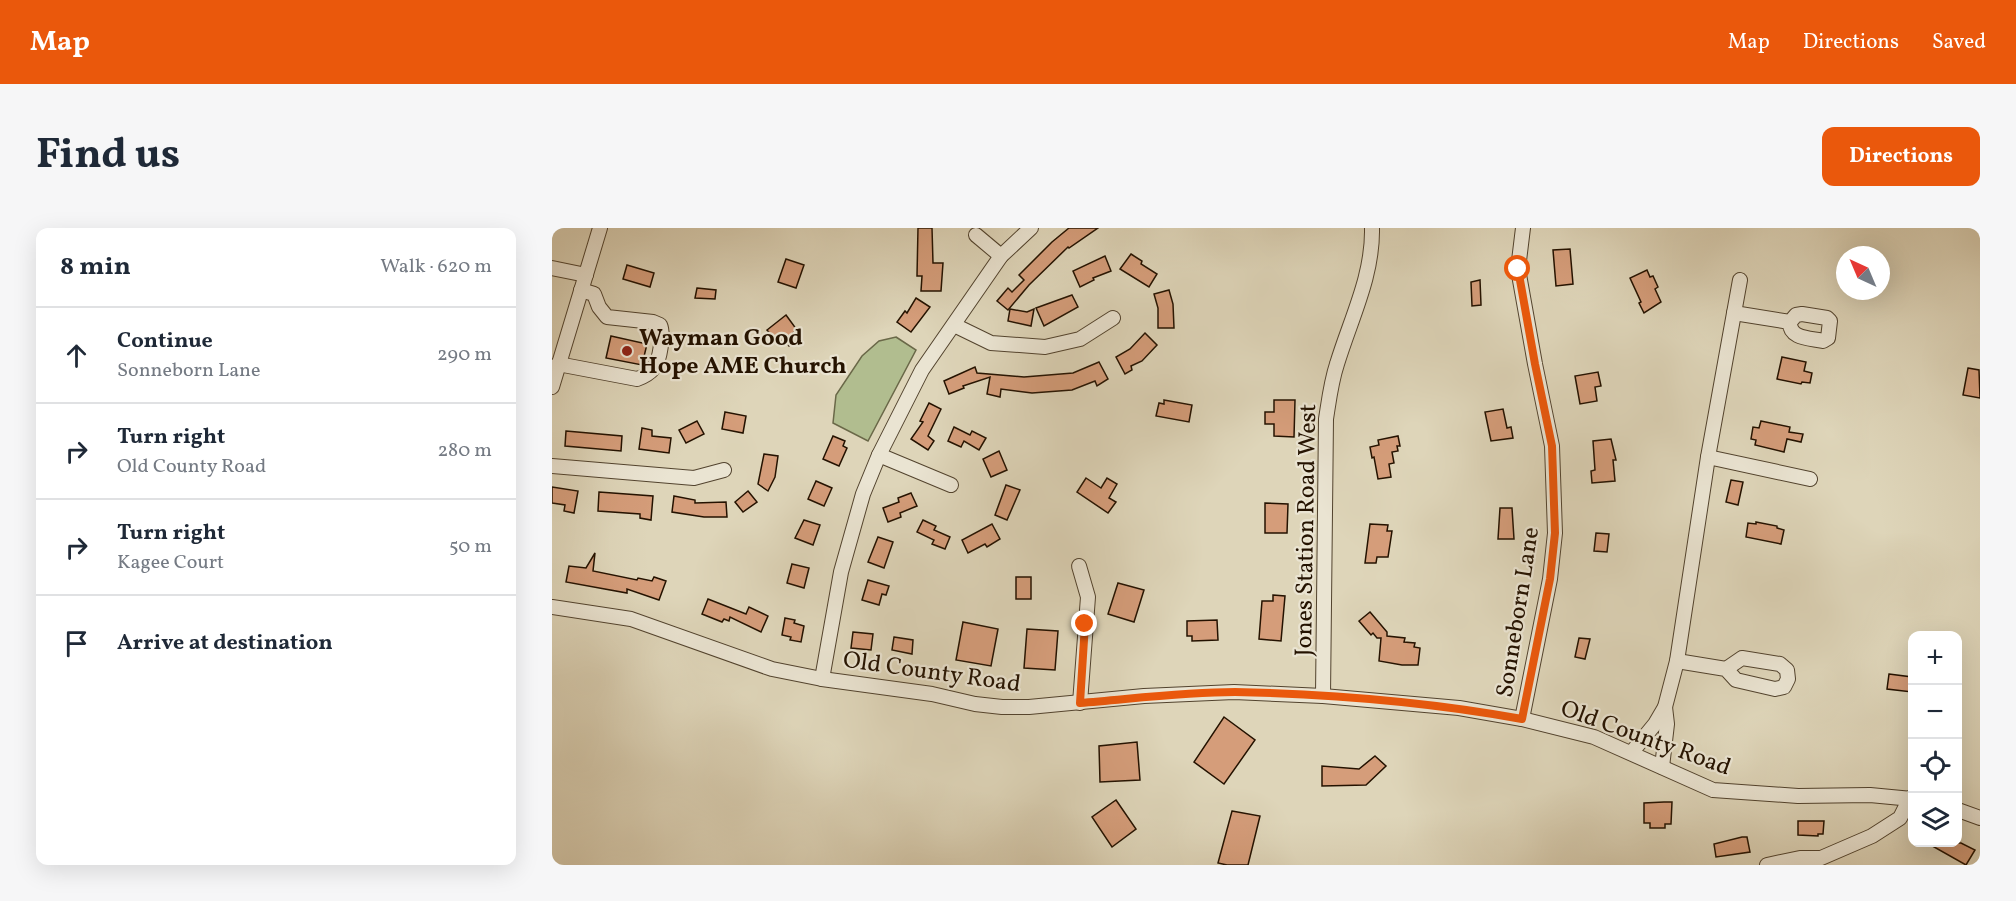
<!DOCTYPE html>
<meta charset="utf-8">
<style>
:root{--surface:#fff;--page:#f6f6f7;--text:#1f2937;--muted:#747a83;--line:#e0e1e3;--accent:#ea580c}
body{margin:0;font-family:Vollkorn,serif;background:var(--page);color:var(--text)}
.controls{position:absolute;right:18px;bottom:18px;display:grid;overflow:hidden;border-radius:12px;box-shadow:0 6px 24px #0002}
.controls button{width:54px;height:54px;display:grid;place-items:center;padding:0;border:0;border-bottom:2px solid var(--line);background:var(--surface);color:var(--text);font:30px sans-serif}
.compass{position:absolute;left:1284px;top:18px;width:54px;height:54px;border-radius:50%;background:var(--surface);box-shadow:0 6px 24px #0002;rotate:316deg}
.stop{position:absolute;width:18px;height:18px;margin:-14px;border:4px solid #ea580c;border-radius:50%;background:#fff}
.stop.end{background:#ea580c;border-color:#fff;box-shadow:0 2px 6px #0008}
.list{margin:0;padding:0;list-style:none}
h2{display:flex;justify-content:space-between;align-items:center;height:78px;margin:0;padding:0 24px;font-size:26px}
h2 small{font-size:20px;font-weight:400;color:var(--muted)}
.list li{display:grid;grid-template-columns:39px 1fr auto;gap:18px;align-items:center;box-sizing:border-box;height:96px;padding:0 24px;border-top:2px solid var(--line)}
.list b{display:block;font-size:22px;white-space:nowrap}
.list p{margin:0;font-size:20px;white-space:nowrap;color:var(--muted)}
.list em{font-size:20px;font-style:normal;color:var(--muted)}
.icon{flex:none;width:33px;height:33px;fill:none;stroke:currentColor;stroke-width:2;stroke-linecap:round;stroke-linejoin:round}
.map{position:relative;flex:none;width:1428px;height:637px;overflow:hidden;border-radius:12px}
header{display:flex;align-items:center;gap:36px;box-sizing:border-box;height:84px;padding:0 30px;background:var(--accent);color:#fff}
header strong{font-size:28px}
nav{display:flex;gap:33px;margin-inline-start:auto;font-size:21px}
.intro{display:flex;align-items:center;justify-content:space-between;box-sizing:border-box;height:144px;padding:0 36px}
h1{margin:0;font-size:42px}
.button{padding:15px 27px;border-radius:12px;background:var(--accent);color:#fff;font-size:21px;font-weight:700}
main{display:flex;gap:36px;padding:0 36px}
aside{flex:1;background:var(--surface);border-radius:12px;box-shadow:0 6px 24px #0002}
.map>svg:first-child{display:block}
.green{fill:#b1bd8f;stroke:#6a6848;stroke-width:1.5}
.building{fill:#d59d7a;stroke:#241200;stroke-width:1.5}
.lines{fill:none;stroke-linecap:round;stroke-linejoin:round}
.minor-casing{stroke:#52432e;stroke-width:16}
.minor{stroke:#eae4d2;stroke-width:14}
.route{stroke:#ea580c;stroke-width:8}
.poi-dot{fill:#8f2418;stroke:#eae4d2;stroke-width:2}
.labels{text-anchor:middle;stroke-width:4.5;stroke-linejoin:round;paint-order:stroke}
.poi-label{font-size:24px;font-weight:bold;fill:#241200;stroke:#eae4d2;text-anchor:start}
.street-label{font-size:24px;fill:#241200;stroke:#eae4d2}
</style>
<header>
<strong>Map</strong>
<nav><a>Map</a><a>Directions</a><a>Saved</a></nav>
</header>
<div class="intro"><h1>Find us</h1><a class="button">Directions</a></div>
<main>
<aside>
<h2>8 min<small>Walk · 620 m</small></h2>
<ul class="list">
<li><svg class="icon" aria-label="ahead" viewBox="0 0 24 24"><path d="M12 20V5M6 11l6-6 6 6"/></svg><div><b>Continue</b><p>Sonneborn Lane</p></div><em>290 m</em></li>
<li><svg class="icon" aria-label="right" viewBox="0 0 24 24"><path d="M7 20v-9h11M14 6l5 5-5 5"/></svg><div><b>Turn right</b><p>Old County Road</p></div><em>280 m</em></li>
<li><svg class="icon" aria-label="right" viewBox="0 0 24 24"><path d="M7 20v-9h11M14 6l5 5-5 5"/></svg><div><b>Turn right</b><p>Kagee Court</p></div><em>50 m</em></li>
<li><svg class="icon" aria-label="arrive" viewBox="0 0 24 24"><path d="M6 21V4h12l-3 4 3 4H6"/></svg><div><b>Arrive at destination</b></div></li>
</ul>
</aside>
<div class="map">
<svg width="1428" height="637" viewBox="0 0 1428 637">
<rect width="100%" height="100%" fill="#ded5b9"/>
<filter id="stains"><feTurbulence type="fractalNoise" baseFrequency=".00333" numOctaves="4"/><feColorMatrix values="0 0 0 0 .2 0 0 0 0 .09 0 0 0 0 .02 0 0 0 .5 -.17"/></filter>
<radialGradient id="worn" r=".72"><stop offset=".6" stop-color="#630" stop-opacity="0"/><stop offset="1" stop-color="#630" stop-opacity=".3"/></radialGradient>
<path class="green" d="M 344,109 L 364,122 L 316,213 L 281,195 L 284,167 L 310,128 L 327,113 Z"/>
<g class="building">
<path d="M 366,0 L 380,0 L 381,35 L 391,35 L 389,63 L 369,63 L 370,48 L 365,48 Z"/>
<path d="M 517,0 L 546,0 L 517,20 L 516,19 L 477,57 L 456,82 L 445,73 L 456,60 L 460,64 L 472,52 L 467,47 L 500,14 Z"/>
<path d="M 1018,21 L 1021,56 L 1004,58 L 1001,22 Z"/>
<path d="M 579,26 L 590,33 L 589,36 L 605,46 L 597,59 L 568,41 Z"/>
<path d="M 553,28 L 559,43 L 541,50 L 542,52 L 528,59 L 521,43 Z"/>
<path d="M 234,31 L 252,37 L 244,60 L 226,54 Z"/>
<path d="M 75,37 L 102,45 L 98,59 L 71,51 Z"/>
<path d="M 1095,42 L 1098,49 L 1101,48 L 1106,59 L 1103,61 L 1109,74 L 1092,85 L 1087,75 L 1089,74 L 1078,50 Z"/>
<path d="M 928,52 L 929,77 L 920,78 L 919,54 Z"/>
<path d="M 145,60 L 164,62 L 163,71 L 143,70 Z"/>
<path d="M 617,62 L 621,76 L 622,100 L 606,100 L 606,80 L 602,66 Z"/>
<path d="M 520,67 L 526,79 L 492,98 L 484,80 Z"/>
<path d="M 364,70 L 378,79 L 359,104 L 345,94 L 353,83 L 355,85 Z"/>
<path d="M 458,81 L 475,84 L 482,81 L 479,98 L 456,93 Z"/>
<path d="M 234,87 L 245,102 L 241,105 L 245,111 L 237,118 L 232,111 L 226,115 L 215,102 Z"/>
<path d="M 593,105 L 605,117 L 590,133 L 579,138 L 580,142 L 573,146 L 564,129 L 578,121 Z"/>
<path d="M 59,108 L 95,116 L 90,137 L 54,130 Z"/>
<path d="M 1230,129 L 1254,134 L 1252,143 L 1260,145 L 1258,155 L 1250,154 L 1249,156 L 1225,151 Z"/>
<path d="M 547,134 L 556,151 L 545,158 L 543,153 L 520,162 L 480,165 L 449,161 L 448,169 L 435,166 L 438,149 L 411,158 L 412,160 L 397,166 L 392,153 L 423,139 L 425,145 L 472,149 L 521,145 Z"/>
<path d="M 1416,140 L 1427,142 L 1428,170 L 1411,167 Z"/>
<path d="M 1046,144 L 1049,158 L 1043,159 L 1045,173 L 1028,176 L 1023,148 Z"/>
<path d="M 612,172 L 640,177 L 637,194 L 604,188 L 607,175 L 612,176 Z"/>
<path d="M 722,172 L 743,172 L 742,209 L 722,208 L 722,196 L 713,196 L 713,184 L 722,184 Z"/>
<path d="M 377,175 L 389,181 L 376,208 L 382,213 L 376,222 L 359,211 L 371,194 L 368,193 Z"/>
<path d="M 951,181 L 955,200 L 959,199 L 961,210 L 939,213 L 933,184 Z"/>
<path d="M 173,184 L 194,188 L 191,205 L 170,201 Z"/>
<path d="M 145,193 L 152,206 L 134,215 L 127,202 Z"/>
<path d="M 1209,193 L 1238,199 L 1237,204 L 1251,206 L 1249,214 L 1235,211 L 1232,224 L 1203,217 L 1204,212 L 1199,211 L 1201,199 L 1207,200 Z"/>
<path d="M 402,199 L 418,207 L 420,203 L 434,210 L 427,222 L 412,213 L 409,219 L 396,213 Z"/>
<path d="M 90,200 L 100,202 L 100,208 L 119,210 L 117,225 L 87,221 Z"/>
<path d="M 14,203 L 70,208 L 69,223 L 13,218 Z"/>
<path d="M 281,208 L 293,213 L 291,218 L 295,220 L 287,238 L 271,231 Z"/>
<path d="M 846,208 L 848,218 L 845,218 L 846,223 L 840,224 L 842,235 L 837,236 L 839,249 L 826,251 L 822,229 L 820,230 L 818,219 L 827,217 L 826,212 Z"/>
<path d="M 1059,211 L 1064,232 L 1061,232 L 1063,253 L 1040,255 L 1039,243 L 1043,242 L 1041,213 Z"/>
<path d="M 447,223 L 455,242 L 439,249 L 431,231 Z"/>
<path d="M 212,226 L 226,228 L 223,249 L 216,263 L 206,256 Z"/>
<path d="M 534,250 L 549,260 L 555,250 L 565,256 L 557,270 L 564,274 L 556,285 L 525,264 Z"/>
<path d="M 1179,252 L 1191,254 L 1186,277 L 1174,274 Z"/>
<path d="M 264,253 L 280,260 L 272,278 L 256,271 Z"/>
<path d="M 454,257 L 468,262 L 455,292 L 443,287 Z"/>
<path d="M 0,259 L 26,263 L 22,285 L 12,283 L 13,277 L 0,275 Z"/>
<path d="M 196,263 L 205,274 L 191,284 L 183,274 Z"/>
<path d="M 47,264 L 101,268 L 99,292 L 88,290 L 88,286 L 46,283 Z"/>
<path d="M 359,265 L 365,278 L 348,285 L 349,289 L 336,294 L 331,280 L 347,274 L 346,270 Z"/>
<path d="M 122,268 L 143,272 L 143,275 L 174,274 L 175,289 L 152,289 L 120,284 Z"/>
<path d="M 713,275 L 736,276 L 735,305 L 713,305 Z"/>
<path d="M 948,280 L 960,280 L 962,311 L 946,311 Z"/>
<path d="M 252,292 L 268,297 L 261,317 L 243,310 Z"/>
<path d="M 371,292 L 384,298 L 382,302 L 398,309 L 393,321 L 380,316 L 382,312 L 365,304 Z"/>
<path d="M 1204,294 L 1225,298 L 1225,300 L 1232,302 L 1229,316 L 1194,309 L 1196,295 L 1204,296 Z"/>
<path d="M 440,296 L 448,311 L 435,319 L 433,316 L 416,325 L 410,312 Z"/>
<path d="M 818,296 L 836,297 L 835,303 L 840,303 L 836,329 L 825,329 L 824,335 L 813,335 Z"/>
<path d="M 1044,305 L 1057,306 L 1055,324 L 1042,323 Z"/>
<path d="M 326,309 L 341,314 L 332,340 L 316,334 Z"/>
<path d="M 43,325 L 41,343 L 85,352 L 86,350 L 100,353 L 102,349 L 114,353 L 107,372 L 75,361 L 75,365 L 14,354 L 17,338 L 34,340 Z"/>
<path d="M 240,336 L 257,340 L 252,360 L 235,355 Z"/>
<rect x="464" y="349" width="15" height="22"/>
<path d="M 316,352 L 337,358 L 334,367 L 330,366 L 327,377 L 310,372 Z"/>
<path d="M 566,355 L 592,362 L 582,394 L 556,386 Z"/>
<path d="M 721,367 L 733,368 L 729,413 L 707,411 L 710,373 L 721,373 Z"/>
<path d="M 156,371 L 194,386 L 197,379 L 216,388 L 209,404 L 178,389 L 177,393 L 172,391 L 170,394 L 150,386 Z"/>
<path d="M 818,384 L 835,404 L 835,408 L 853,410 L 852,414 L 863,415 L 862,419 L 868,420 L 866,437 L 850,437 L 827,433 L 829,410 L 825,410 L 821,405 L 819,407 L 807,393 Z"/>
<path d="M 233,390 L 243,392 L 242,395 L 252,398 L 249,414 L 238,412 L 239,409 L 230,407 Z"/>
<path d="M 665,392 L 666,412 L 640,413 L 640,408 L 635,408 L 635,393 Z"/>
<path d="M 411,394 L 446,401 L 439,438 L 404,432 Z"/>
<path d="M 475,401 L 506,403 L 503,442 L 472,440 Z"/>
<path d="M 301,404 L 321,406 L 319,422 L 299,420 Z"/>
<path d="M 342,409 L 361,412 L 360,426 L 340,422 Z"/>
<path d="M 1027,410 L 1038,411 L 1033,431 L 1023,429 Z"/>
<path d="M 1337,446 L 1360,449 L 1360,464 L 1335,461 Z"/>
<path d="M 672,489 L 703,512 L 672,556 L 642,534 Z"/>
<path d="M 585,514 L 588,552 L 548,554 L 547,518 Z"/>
<path d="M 823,528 L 834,538 L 814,557 L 770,558 L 770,538 L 807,541 Z"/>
<path d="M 564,572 L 584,601 L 560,619 L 540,589 Z"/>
<path d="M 1112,574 L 1120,574 L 1119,596 L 1113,596 L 1113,600 L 1098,600 L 1098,595 L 1092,595 L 1092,575 Z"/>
<path d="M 680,583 L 708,588 L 696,637 L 675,637 L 666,635 Z"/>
<path d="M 1246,593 L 1272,593 L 1271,606 L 1266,606 L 1266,608 L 1246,607 Z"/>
<path d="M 1190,609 L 1195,609 L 1198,624 L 1164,629 L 1162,616 Z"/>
<path d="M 1375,615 L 1409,615 L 1423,622 L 1414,637 Z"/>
</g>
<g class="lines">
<defs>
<g id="minor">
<path d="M 424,7 L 449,28"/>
<path d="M 0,40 L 34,47"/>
<path d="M 1182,85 L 1238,94 L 1244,87 L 1250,86 L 1275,90 L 1278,93 L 1276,110 L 1271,113 C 1258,110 1237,111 1238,94"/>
<path d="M 402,97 L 439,115 L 493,119 L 528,111 L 561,90"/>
<path d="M 6,136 L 85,151 C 91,149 97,146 102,140 C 108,132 112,106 108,97 L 101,94 L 55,89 L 47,79 L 42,66 L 29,62"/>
<path d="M 0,159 L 48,0"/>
<path d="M 327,227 L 399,257"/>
<path d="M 1156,229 L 1258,251"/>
<path d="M 0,238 L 142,250 L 172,242"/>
<path d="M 527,338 L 536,369 L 528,475"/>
<path d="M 0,379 L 79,391 L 220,441 L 270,451 L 380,466 L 423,476 L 450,479 L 477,479 L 592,468 L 682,464 L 771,468 L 907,480 L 970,491 L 1042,509 L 1161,562 L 1246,568 L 1318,567 L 1360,571"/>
<path d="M 1125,433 L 1174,441 L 1184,452 L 1223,461 L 1232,459 L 1236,451 L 1235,442 L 1228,436 L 1190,430 L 1174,441"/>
<path d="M 270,451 L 289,344 L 311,266 L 327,227 L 370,142 L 449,28 L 479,0"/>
<path d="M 771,468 L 774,191 C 777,172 779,154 785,136 C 799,90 821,48 820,0"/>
<path d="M 970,491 L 998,351 L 1003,305 L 1000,218 L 983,136 L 966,41 L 971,0"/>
<path d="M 1080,524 L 1103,496 L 1113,479 L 1125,433 L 1156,229 L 1188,52"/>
<path d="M 1110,539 L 1115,496 L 1113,479"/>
<path d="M 1406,582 L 1428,590"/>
<path d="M 1215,637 L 1248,630 L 1269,630 L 1320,608 L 1348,590 L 1358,570"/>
</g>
</defs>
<use href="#minor" class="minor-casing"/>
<use href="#minor" class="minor"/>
</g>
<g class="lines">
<path class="route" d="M 533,396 L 528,475 C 579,471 631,464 683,464 C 779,466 876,474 970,491 L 998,351 L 1003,305 L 1000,218 L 983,136 L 966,41"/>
</g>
<circle class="poi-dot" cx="75" cy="123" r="6"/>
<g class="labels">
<g class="poi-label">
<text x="87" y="117">Wayman Good<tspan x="87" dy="28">Hope AME Church</tspan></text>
</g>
<g class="street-label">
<text transform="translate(753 302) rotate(-89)" y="8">Jones Station Road West</text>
<text transform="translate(965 384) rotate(-81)" y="8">Sonneborn Lane</text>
<text transform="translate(380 443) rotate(8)" y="8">Old County Road</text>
<text transform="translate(1094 509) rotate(20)" y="8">Old County Road</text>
</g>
</g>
<rect width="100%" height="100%" filter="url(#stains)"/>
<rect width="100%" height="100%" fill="url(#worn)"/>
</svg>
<div class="controls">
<button>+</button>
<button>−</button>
<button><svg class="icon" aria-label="locate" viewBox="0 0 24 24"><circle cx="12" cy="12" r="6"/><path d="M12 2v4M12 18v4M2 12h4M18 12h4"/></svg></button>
<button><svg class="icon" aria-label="layers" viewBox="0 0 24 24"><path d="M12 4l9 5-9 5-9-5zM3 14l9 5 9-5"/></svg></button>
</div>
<svg class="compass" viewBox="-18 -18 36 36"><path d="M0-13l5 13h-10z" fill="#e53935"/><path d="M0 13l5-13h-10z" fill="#747a83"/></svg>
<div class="stop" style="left:966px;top:41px"></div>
<div class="stop end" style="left:533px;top:396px"></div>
</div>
</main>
